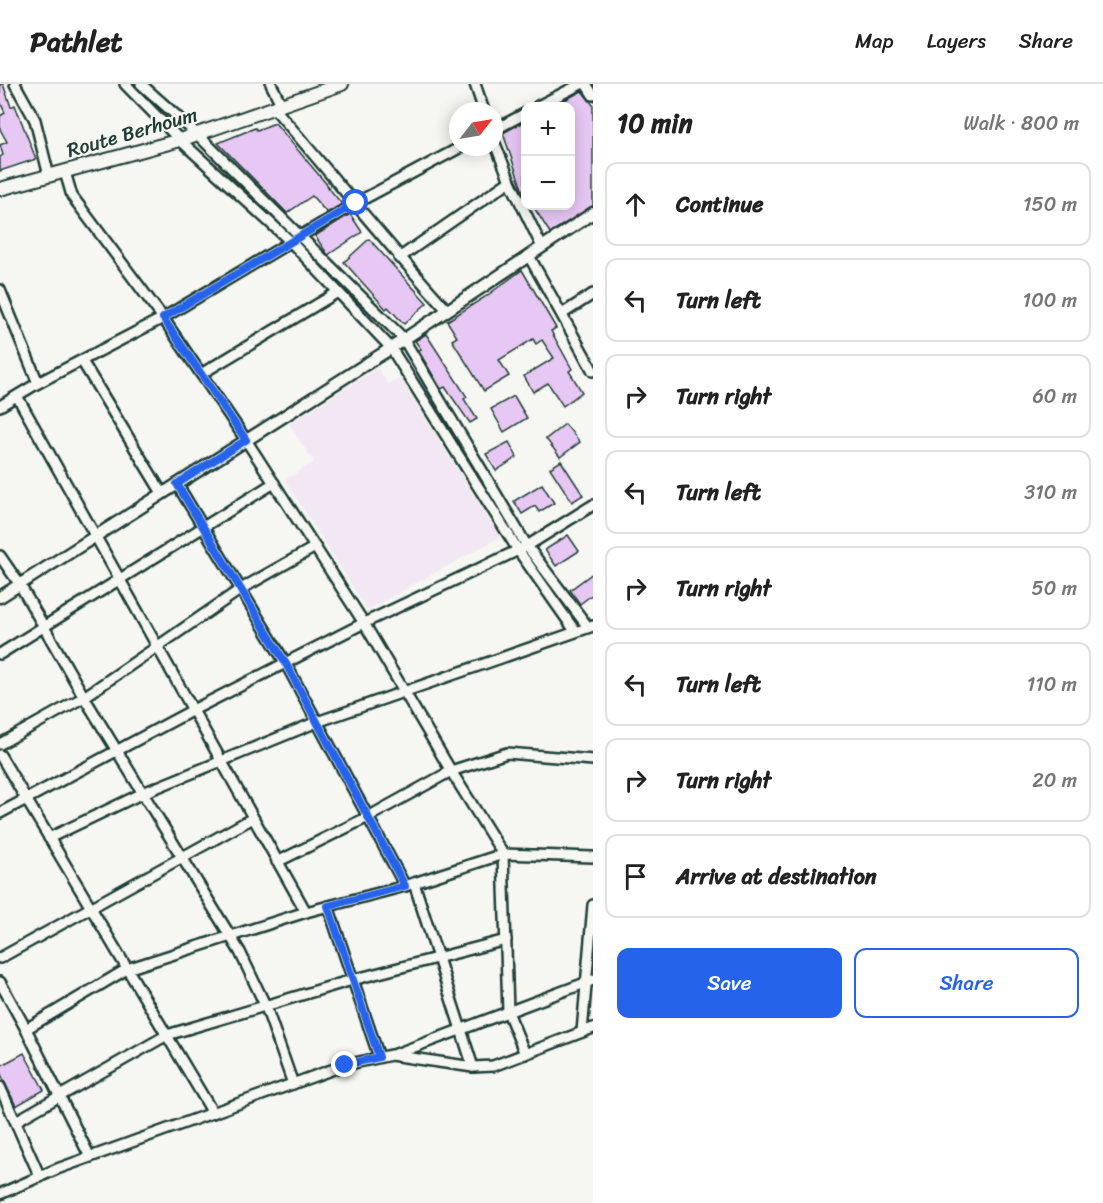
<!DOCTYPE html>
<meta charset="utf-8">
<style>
:root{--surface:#fff;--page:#f2f2f2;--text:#222;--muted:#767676;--line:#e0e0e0;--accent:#2563eb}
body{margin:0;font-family:Sriracha,sans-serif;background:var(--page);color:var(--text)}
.controls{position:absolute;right:18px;top:18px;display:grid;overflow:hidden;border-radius:12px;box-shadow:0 3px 15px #0003}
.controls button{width:54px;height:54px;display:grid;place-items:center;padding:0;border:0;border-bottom:2px solid var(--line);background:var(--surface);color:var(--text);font:30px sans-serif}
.compass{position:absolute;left:449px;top:18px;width:54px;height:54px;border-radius:50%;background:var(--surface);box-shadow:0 3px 15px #0003;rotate:59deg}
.stop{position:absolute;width:18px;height:18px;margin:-14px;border:4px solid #2563eb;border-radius:50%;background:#fff}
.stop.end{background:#2563eb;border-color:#fff;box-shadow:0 2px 6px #0008}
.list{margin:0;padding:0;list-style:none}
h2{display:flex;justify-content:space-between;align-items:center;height:78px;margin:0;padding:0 24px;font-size:26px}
h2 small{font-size:20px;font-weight:400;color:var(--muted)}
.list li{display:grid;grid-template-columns:39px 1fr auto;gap:18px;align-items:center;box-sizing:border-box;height:84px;margin:0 12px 12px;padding:0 12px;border:2px solid var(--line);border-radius:12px}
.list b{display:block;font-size:22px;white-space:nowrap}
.list em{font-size:20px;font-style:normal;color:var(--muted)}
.actions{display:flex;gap:12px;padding:18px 24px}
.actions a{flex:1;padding:14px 0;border:2px solid var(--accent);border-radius:12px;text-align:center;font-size:21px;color:var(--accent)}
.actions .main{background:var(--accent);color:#fff}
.icon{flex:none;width:33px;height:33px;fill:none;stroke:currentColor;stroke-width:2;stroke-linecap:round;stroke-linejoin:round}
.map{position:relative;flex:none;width:593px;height:1119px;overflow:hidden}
header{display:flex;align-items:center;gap:36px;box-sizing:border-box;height:84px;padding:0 30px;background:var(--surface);border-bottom:2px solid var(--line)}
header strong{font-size:28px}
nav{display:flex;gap:33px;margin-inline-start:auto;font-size:21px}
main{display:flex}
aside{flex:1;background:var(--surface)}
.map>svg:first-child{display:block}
.built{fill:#f2e8f3}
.building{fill:#e7c7f4;stroke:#1f3d34;stroke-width:1.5}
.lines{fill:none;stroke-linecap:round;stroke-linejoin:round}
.minor-casing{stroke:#1f3d34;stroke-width:14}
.tertiary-casing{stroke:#1f3d34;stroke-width:15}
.secondary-casing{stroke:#1f3d34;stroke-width:16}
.minor{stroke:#f6f6f2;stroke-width:9}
.tertiary{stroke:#f6f6f2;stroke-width:10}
.secondary{stroke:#f6f6f2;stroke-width:12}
.route{stroke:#2563eb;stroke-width:8}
.labels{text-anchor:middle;stroke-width:4.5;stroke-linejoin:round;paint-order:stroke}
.street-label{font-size:20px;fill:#1f3d34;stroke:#f6f6f2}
</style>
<header>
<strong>Pathlet</strong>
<nav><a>Map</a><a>Layers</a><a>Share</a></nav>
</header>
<main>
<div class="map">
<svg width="593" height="1119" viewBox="0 0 593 1119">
<rect width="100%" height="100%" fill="#f6f6f2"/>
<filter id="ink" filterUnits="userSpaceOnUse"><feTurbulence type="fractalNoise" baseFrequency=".0167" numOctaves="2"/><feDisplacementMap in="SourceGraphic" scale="12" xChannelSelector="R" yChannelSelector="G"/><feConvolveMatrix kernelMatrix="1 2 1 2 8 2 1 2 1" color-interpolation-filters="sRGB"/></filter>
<g filter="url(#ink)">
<path class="built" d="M 377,284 L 388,300 L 401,295 L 500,453 L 367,526 L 285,396 L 314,378 L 289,340 Z"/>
<g class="building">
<path d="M 0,0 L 3,0 L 11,23 L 15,21 L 36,75 L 0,87 L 0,73 L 3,71 L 0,61 L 7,58 L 0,45 L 0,32 L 5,29 L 0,17 Z"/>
<path d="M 582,7 L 593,21 L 593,122 L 550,149 L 533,122 L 570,122 L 570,22 L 553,22 Z"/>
<path d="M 525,37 L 525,111 L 524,111 L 503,49 Z"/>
<path d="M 275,39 L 329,103 L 328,103 L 342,120 L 327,129 L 312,112 L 287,129 L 218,59 L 255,44 L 257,46 Z"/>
<path d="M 350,130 L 362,148 L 328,171 L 315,152 Z"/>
<path d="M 369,155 L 427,219 L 404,240 L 388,223 L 386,225 L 344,178 Z"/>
<path d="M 522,186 L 553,239 L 556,244 L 551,247 L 572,285 L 569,287 L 582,308 L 563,322 L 548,299 L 533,308 L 524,292 L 554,274 L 542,256 L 536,260 L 533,255 L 499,276 L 509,292 L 484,307 L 452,256 L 457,253 L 447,237 L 485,213 Z"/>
<path d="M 426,250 L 467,313 L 464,315 L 477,335 L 470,339 L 445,303 L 441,305 L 418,266 L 421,265 L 415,257 Z"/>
<path d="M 514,312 L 527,334 L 504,348 L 491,325 Z"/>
<path d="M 565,340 L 580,358 L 560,373 L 546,355 Z"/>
<path d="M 509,358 L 517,373 L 496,387 L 486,370 Z"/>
<path d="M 561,377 L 583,411 L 572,418 L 550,384 Z"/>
<path d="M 542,400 L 554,419 L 539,428 L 535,422 L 522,430 L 514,417 Z"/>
<path d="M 568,451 L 579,467 L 556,482 L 545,466 Z"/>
<path d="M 593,489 L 593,510 L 580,520 L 570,506 Z"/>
<path d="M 24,969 L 44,1006 L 16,1022 L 0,988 L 0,982 Z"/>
</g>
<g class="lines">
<defs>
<g id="minor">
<path d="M 15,0 L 35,36 L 49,92"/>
<path d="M 125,0 L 180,56 L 290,157 L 391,264 L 518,466 L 575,547"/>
<path d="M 141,0 L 197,50 L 403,254 L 527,462 L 588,543"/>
<path d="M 271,0 L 282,22"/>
<path d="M 475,0 L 484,27"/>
<path d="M 586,0 L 593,11"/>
<path d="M 538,22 L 581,0"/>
<path d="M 274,24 C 332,91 388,161 447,226"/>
<path d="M 494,46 L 526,29"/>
<path d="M 494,57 L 510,97 L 542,163"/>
<path d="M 65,88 L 72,112 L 163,234 L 246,356 L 364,539 L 451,687 L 503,770 L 508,928 L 525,970"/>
<path d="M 529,172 L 593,287"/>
<path d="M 399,174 L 510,97"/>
<path d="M 0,206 L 38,299"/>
<path d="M 562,230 L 593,210"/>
<path d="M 82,277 L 162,409"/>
<path d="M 201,290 L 338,208"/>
<path d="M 17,312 L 306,828"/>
<path d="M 0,322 L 38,299 L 163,234 L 356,119 L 461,63"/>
<path d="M 177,400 L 286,580 L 405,802"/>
<path d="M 0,472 L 20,501 L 84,613 L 240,868 L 266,923 L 293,1000"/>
<path d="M 0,570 L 274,399"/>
<path d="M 0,660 L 84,613 L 241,505 L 315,463"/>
<path d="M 0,671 L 213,1029"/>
<path d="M 0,729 L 193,626 L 364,539 L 527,462 L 593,421"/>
<path d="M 49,754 L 143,709 L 317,638 L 593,542"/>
<path d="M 277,778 L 368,733 L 451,687 L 507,669 L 593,676"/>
<path d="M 414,799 L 473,983"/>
<path d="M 328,822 L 379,973"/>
<path d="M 0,874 L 253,734"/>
<path d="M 0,898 L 26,945 L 90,1073"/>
<path d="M 26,945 L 127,885 L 306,828 L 405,802 L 503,770 L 593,773"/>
<path d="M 582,948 L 593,821"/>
<path d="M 393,971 L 593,896"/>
<path d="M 0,1003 L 40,1093"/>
<path d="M 16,1037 L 167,951 L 352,896 L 506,856"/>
<path d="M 0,1110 L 57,1085 L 345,981 L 391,971 L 473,983 L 493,982 L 593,944"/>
</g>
<path id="tertiary" d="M 0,513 L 385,268 L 593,129"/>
<path id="secondary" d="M 0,105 L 180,56 L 342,0"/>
</defs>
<use href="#minor" class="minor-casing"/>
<use href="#tertiary" class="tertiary-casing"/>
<use href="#secondary" class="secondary-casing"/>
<use href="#minor" class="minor"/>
<use href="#tertiary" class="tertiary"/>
<use href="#secondary" class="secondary"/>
</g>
</g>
<g class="lines" filter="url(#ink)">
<path class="route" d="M 345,981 L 379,973 L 328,822 L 405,802 L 286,580 L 177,400 L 246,356 L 163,234 L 356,119"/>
</g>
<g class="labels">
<g class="street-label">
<text transform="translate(132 48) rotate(-16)" y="7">Route Berhoum</text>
</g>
</g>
</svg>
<div class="controls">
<button>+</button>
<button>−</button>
</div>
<svg class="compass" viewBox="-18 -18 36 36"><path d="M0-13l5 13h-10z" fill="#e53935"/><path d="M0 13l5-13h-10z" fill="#767676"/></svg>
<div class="stop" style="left:356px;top:119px"></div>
<div class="stop end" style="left:345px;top:981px"></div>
</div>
<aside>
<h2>10 min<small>Walk · 800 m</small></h2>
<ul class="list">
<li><svg class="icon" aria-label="ahead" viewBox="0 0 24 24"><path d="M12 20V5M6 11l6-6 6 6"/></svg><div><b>Continue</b></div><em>150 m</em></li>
<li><svg class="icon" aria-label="left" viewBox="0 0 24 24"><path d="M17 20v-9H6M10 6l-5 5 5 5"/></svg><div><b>Turn left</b></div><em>100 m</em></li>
<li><svg class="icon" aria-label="right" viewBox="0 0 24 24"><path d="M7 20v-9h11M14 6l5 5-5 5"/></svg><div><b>Turn right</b></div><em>60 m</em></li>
<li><svg class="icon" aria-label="left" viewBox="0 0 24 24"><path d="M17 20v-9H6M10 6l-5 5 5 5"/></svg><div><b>Turn left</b></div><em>310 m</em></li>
<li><svg class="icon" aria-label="right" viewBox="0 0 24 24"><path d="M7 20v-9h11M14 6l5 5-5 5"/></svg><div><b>Turn right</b></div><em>50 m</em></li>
<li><svg class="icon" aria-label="left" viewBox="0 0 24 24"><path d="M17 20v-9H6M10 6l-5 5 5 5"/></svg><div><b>Turn left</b></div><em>110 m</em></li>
<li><svg class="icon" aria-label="right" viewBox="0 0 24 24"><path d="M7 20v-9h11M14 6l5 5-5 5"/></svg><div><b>Turn right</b></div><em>20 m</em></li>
<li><svg class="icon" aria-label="arrive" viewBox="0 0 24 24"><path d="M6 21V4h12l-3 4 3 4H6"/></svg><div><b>Arrive at destination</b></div></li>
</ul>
<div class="actions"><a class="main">Save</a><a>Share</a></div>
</aside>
</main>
